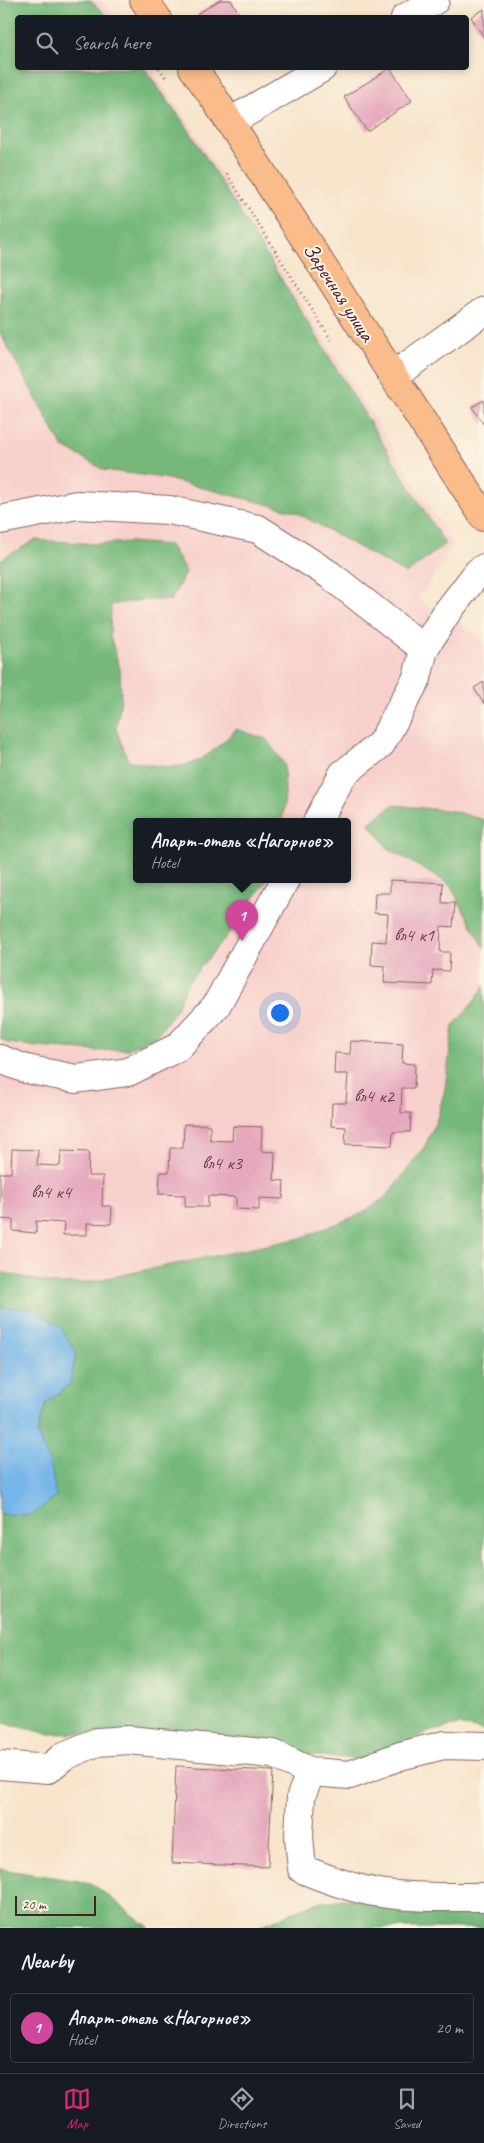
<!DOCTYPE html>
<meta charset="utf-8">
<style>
:root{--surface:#171b24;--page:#242831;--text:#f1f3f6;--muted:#9ea1a6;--line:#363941;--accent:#db2777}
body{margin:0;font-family:Caveat,sans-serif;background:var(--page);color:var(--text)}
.scale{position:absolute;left:15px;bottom:12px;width:81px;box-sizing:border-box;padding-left:5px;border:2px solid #4a1f2b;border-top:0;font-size:14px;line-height:18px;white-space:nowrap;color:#4a1f2b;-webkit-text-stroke:4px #fcf5e5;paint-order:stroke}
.you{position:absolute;left:279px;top:1012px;width:18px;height:18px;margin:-12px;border:4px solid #fff;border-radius:50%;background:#1a73e8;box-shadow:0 0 0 8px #1a73e833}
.badge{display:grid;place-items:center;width:32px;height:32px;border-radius:50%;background:var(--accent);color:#fff;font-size:16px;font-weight:700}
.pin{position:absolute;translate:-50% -41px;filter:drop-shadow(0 1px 2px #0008)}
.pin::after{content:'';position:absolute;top:26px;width:18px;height:15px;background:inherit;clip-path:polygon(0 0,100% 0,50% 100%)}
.popup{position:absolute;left:133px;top:818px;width:218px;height:65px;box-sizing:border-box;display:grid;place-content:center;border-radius:5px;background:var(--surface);filter:drop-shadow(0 1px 4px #0005);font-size:16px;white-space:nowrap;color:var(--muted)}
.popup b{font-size:19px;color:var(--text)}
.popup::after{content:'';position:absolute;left:50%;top:100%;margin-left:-10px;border:10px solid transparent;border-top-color:var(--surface)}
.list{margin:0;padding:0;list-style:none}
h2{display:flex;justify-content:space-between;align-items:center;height:65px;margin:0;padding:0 20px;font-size:21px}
h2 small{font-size:16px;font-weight:400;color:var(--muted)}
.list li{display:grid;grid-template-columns:32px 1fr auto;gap:15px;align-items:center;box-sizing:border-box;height:70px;margin:0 10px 10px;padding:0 10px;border:1px solid var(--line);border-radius:5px}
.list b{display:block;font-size:19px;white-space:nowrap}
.list p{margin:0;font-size:16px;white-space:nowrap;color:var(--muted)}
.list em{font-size:16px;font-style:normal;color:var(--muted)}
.icon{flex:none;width:28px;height:28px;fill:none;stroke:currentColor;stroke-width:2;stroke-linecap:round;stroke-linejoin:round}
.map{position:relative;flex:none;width:484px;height:1928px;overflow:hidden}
.search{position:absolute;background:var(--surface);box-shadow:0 2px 8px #0003;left:15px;right:15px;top:15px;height:55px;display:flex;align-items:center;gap:12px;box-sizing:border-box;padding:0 18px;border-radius:5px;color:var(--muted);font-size:19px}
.sheet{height:145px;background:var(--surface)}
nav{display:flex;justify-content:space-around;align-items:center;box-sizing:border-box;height:70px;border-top:1px solid var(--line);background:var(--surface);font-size:14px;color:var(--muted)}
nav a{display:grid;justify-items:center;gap:2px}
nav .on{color:var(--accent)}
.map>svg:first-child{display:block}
.built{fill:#f7d0cb;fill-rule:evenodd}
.forest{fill:#75b87a;stroke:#606c52}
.water{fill:#75b5e9;stroke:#606a8a}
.building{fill:#e5a8bd}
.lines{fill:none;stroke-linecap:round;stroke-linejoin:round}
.minor-casing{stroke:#876463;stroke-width:30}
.major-casing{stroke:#876463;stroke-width:30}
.path{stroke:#876463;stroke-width:3;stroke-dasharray:1 4;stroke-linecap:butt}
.minor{stroke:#fff;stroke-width:28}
.major{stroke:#f9bc8a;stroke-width:28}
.labels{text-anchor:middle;stroke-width:4;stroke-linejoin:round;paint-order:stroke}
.number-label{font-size:19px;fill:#714150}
.street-label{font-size:21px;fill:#4a1f2b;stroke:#fcf5e5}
</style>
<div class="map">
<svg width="484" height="1928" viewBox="0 0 484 1928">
<rect width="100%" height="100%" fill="#fcf5e5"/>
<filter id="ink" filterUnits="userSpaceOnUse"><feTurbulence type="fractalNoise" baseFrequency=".02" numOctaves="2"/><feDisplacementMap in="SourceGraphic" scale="10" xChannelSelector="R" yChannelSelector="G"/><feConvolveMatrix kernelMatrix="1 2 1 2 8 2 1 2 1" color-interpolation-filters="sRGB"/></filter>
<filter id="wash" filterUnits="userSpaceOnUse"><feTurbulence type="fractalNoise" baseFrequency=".0096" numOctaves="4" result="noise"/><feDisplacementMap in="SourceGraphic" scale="20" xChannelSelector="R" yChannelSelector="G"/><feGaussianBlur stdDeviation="1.12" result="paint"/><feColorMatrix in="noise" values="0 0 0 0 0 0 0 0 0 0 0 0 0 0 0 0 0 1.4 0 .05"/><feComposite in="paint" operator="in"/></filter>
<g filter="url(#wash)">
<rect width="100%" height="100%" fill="#f7e5cc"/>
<path class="built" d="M 0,0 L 99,0 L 110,10 L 115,17 L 18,18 L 18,68 L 150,68 L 189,123 L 453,544 L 418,600 L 481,637 L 484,641 L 484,1241 L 220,1314 L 0,1287 ZM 137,822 L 347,822 L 347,880 L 137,880 Z"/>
<g class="forest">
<path d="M 0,0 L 90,0 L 107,16 L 108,17 L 18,18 L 18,68 L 144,68 L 187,127 L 445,544 L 406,574 L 294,511 L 164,478 L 104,470 L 62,446 L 0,333 Z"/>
<path d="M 35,540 L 97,544 L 130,542 L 170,545 L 186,572 L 171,600 L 141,600 L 111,605 L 110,636 L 120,669 L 121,699 L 116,729 L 128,760 C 183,773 197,769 236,729 L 266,739 L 284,764 L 285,795 L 282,822 L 137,822 L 137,880 L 267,880 L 227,936 L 188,982 L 175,1011 L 156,1036 L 128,1049 L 98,1051 L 38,1047 L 8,1043 L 0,1038 L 0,560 Z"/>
<path d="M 393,805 L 453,811 L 484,820 L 484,948 L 450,885 L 388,848 L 369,823 Z"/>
<path d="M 484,986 L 484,1731 L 458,1725 L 429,1732 L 368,1760 L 307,1755 L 146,1732 L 49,1734 L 0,1722 L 0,1514 L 51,1466 L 37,1433 L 46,1403 L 70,1384 L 33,1309 L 0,1307 L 0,1272 L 53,1284 L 83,1283 L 301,1238 L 361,1214 L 387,1196 L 424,1148 L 437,1119 L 445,1089 L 453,1026 L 474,1002 Z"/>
<path d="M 0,1869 L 91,1883 L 150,1928 L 0,1928 Z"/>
<path d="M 344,1899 L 484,1906 L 484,1928 L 259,1928 L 260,1926 L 315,1903 Z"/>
</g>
<path class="water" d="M 0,1307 L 33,1309 L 60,1326 L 76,1353 L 70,1384 L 46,1403 L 37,1433 L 51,1466 L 56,1496 L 32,1515 L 0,1514 Z"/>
<g id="blocks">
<g class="building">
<path d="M 220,0 L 231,0 L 242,18 L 200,18 L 197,14 Z"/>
<path d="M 484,9 L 484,38 L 471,17 Z"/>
<path d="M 390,68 L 412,101 L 367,131 L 344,97 Z"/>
<path d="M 484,400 L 484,425 L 472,407 Z"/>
<path d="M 484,682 L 484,704 L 474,688 Z"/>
<path d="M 390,880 L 443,883 L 442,903 L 455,903 L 453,927 L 441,926 L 440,952 L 450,952 L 449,971 L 433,970 L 432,985 L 384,983 L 385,966 L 371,965 L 372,941 L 386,942 L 388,914 L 374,913 L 375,893 L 390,893 Z"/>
<path d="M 351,1041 L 403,1044 L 402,1063 L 415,1064 L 414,1088 L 402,1088 L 401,1113 L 411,1113 L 410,1132 L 393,1132 L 392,1146 L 345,1144 L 346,1127 L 331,1126 L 332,1103 L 346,1103 L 348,1074 L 334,1074 L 335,1053 L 350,1054 Z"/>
<path d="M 184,1124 L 210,1125 L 210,1140 L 232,1141 L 233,1126 L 262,1127 L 261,1151 L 275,1152 L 274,1180 L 284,1181 L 283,1199 L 259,1198 L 259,1210 L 236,1209 L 236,1197 L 208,1196 L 208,1207 L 185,1207 L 185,1195 L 159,1194 L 160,1172 L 169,1172 L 170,1148 L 183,1148 Z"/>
<path d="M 12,1149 L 38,1150 L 37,1165 L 60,1166 L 61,1151 L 89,1152 L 88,1176 L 103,1176 L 102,1206 L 112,1206 L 111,1224 L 87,1223 L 87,1235 L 63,1235 L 64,1223 L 36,1221 L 36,1233 L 13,1231 L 13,1220 L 0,1219 L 0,1173 L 11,1173 Z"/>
<path d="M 176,1766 L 273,1771 L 268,1867 L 172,1863 Z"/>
</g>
</g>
</g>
<g filter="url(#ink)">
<use href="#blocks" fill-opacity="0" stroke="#876463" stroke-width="1"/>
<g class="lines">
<defs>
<g id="minor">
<path d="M 405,18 L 435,0"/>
<path d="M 230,122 L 322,68"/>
<path d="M 393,376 L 484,311"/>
<path d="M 0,520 L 77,505 L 169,510 L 258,529 L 330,575 L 424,649"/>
<path d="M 317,822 L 343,774 L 381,744 L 417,678 L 424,649 L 445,615 L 478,572 L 484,568"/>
<path d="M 0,1059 L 26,1069 L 76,1079 L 128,1072 L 178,1047 L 216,1006 L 285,880"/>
<path d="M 0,1765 L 48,1769 L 64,1756 L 97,1742 L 128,1740 L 273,1754 L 311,1772 L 350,1775 L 400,1756 L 444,1745 L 484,1746"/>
<path d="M 311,1772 L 301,1796 L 299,1837 L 302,1869 C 327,1879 353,1889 379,1893 C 413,1898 450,1897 484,1897"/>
</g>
<g id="major">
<path d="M 144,0 L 157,18"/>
<path d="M 193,68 L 214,98 L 484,517"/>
</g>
</defs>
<use href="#minor" class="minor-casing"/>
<use href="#major" class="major-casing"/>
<g class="path">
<path d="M 159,68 L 166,78"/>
<path d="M 227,174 L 333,343"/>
</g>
<use href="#minor" class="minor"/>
<use href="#major" class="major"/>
</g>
</g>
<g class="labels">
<g class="number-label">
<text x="414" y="941">вл4 к1</text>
<text x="374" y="1102">вл4 к2</text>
<text x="222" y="1169">вл4 к3</text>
<text x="51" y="1198">вл4 к4</text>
</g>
<g class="street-label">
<text transform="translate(339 292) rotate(57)" y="7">Заречная улица</text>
</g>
</g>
</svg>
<div class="scale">20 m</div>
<div class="you"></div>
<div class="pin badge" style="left:242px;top:941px;background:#d1479c">1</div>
<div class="popup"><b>Апарт-отель «Нагорное»</b>Hotel</div>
<div class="search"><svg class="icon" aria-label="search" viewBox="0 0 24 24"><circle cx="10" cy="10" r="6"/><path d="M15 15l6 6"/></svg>Search here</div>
</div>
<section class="sheet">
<h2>Nearby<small></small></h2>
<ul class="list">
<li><span class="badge" style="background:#d1479c">1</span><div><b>Апарт-отель «Нагорное»</b><p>Hotel</p></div><em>20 m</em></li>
</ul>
</section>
<nav>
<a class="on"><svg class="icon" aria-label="map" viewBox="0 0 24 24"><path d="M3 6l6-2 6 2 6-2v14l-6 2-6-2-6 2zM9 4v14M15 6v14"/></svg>Map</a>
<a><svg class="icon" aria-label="directions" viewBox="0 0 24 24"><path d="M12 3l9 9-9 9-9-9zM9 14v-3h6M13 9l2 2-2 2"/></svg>Directions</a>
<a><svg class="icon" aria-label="saved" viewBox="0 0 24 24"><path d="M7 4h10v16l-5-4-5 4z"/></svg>Saved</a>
</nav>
